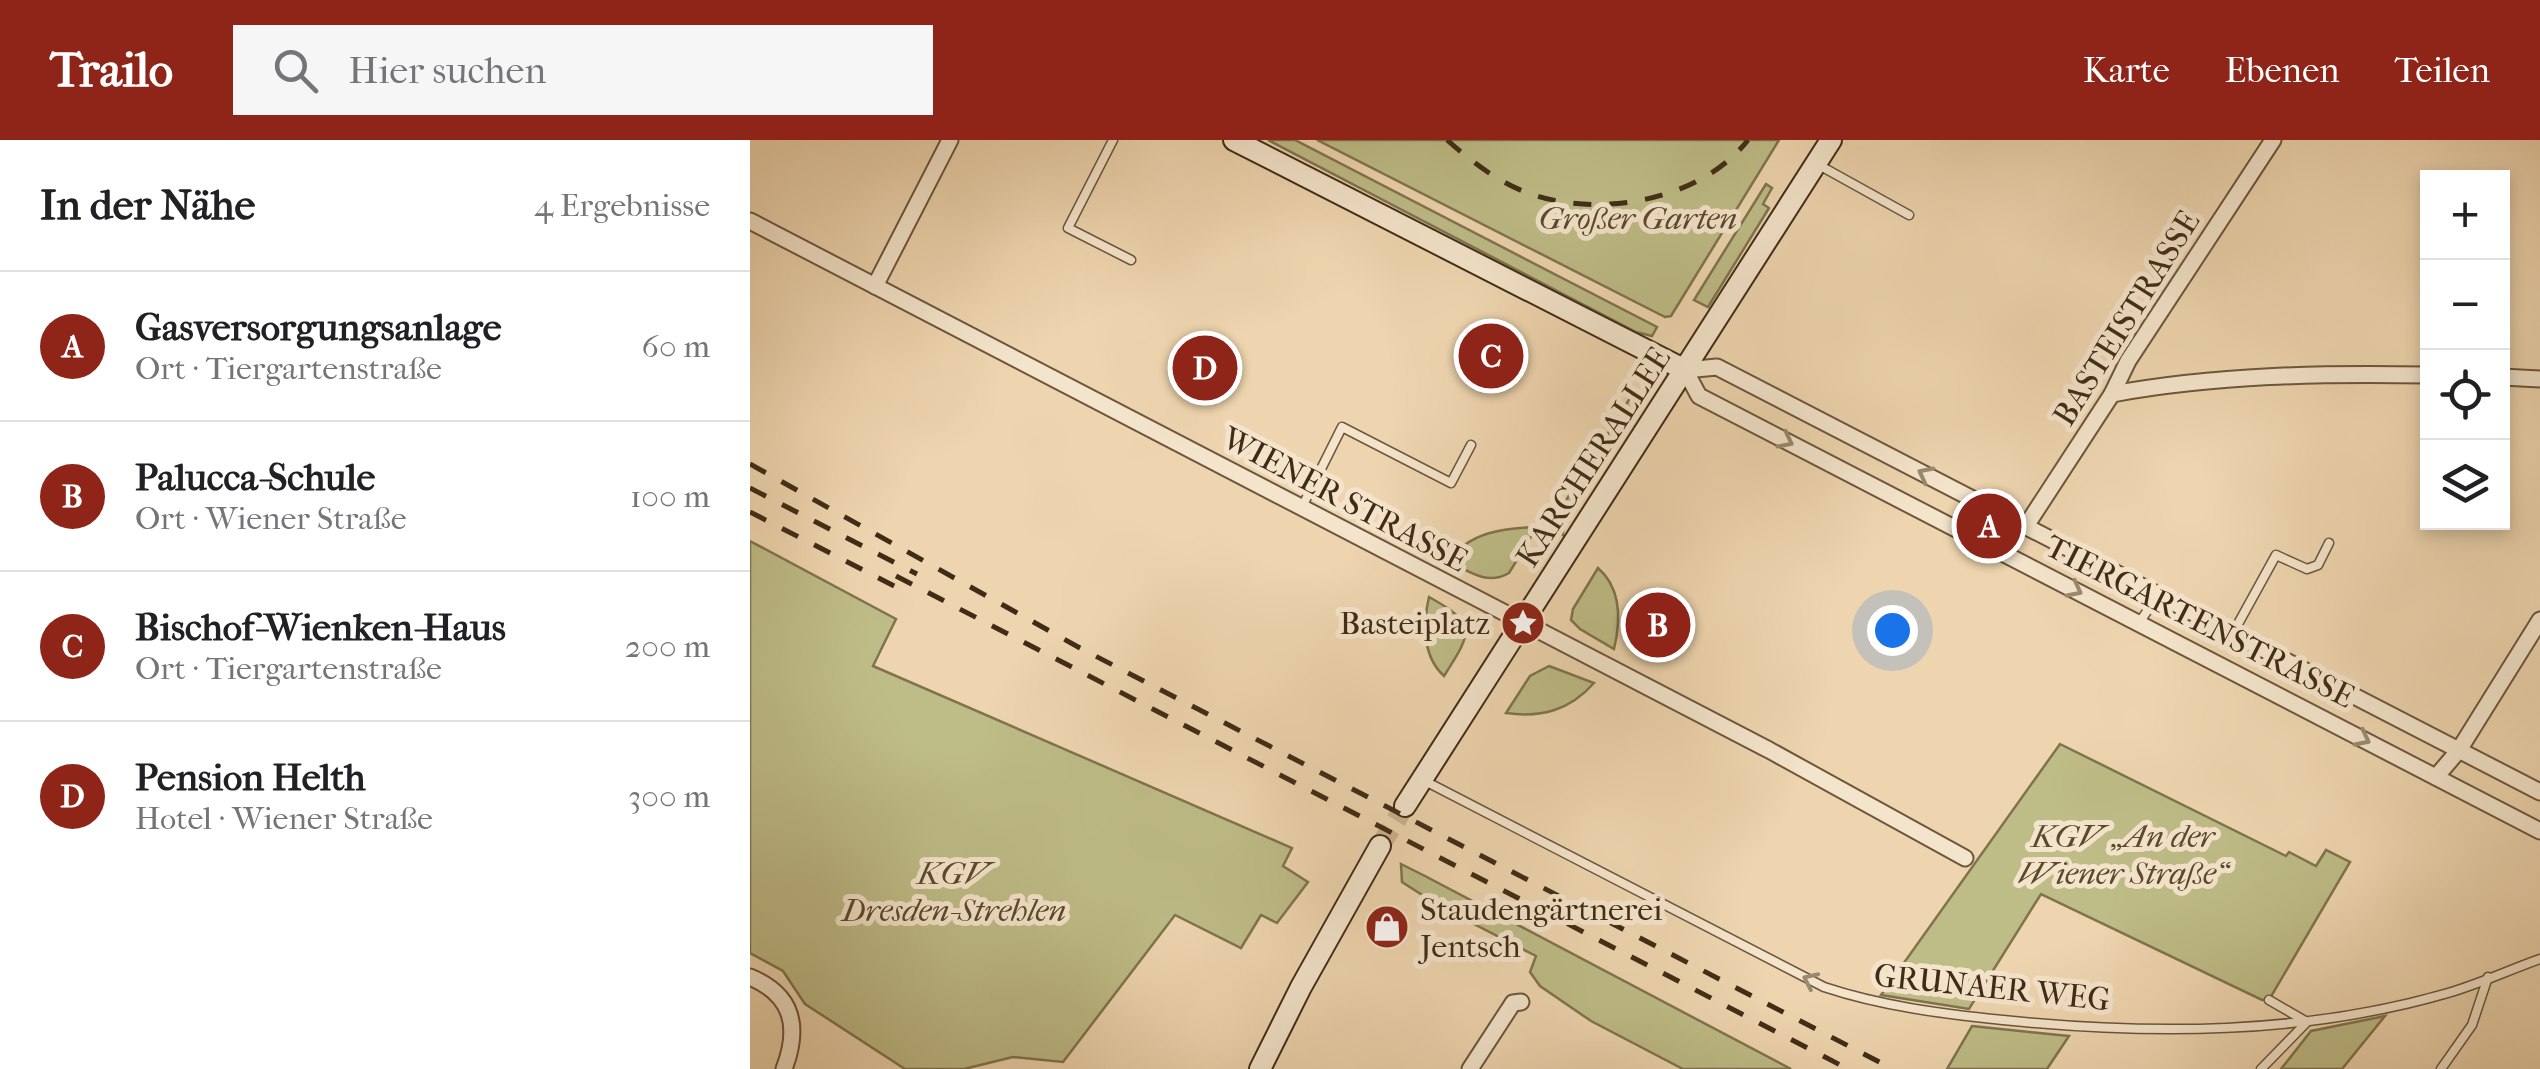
<!DOCTYPE html>
<html lang="de">
<meta charset="utf-8">
<style>
:root{--surface:#fff;--page:#f6f6f6;--text:#202124;--muted:#757577;--line:#e0e0e0;--accent:#8f2418}
body{margin:0;font-family:"IM FELL French Canon",serif;background:var(--page);color:var(--text)}
.controls{position:absolute;right:30px;top:30px;display:grid;overflow:hidden;border-radius:0px;box-shadow:0 5px 15px #0003}
.controls button{width:90px;height:90px;display:grid;place-items:center;padding:0;border:0;border-bottom:2px solid var(--line);background:var(--surface);color:var(--text);font:50px sans-serif}
.you{position:absolute;left:1142px;top:490px;width:35px;height:35px;margin:-25px;border:8px solid #fff;border-radius:50%;background:#1a73e8;box-shadow:0 0 0 15px #1a73e833}
.badge{display:grid;place-items:center;width:65px;height:65px;border-radius:50%;background:var(--accent);color:#fff;font-size:32px;font-weight:700}
.pin{position:absolute;translate:-50% -50%;border:5px solid #fff;box-shadow:0 2px 10px #0006}
.list{margin:0;padding:0;list-style:none}
h2{display:flex;justify-content:space-between;align-items:center;height:130px;margin:0;padding:0 40px;font-size:42px}
h2 small{font-size:32px;font-weight:400;color:var(--muted)}
.list li{display:grid;grid-template-columns:65px 1fr auto;gap:30px;align-items:center;box-sizing:border-box;height:150px;padding:0 40px;border-top:2px solid var(--line)}
.list b{display:block;font-size:38px;white-space:nowrap}
.list p{margin:0;font-size:32px;white-space:nowrap;color:var(--muted)}
.list em{font-size:32px;font-style:normal;color:var(--muted)}
.icon{flex:none;width:55px;height:55px;fill:none;stroke:currentColor;stroke-width:2;stroke-linecap:round;stroke-linejoin:round}
.map{position:relative;flex:none;width:1790px;height:929px;overflow:hidden}
header{display:flex;align-items:center;gap:60px;box-sizing:border-box;height:140px;padding:0 50px;background:var(--accent);color:#fff}
header strong{font-size:48px}
nav{display:flex;gap:55px;margin-inline-start:auto;font-size:35px}
.search{width:700px;height:90px;background:var(--page);display:flex;align-items:center;gap:25px;box-sizing:border-box;padding:0 35px;border-radius:0px;color:var(--muted);font-size:38px}
main{display:flex}
aside{flex:1;background:var(--surface)}
.map>svg:first-child{display:block}
.green{fill:#bebc87;stroke:#7f744e;stroke-width:2.5}
.lines{fill:none;stroke-linecap:round;stroke-linejoin:round}
.secondary-tunnel{stroke:#cbb390;stroke-width:20;stroke-dasharray:20 10;stroke-linecap:butt}
.lane-casing{stroke:#6c563c;stroke-width:11}
.street-casing{stroke:#6c563c;stroke-width:19}
.secondary-casing{stroke:#402c16;stroke-width:24}
.lane{stroke:#f4e4cb;stroke-width:8}
.street{stroke:#f4e4cb;stroke-width:15}
.secondary{stroke:#f4e4cb;stroke-width:20}
.rail{stroke:#402c16;stroke-width:5;stroke-dasharray:18 18;stroke-linecap:butt}
.oneway{stroke:#9a8870}
.labels{text-anchor:middle;stroke-width:10;stroke-linejoin:round;paint-order:stroke}
.park-label{font-size:32px;font-style:italic;fill:#59492d;stroke:#f4e4cb}
.street-label{font-size:32px;fill:#402c16;stroke:#f4e4cb}
.poi-label{font-size:32px;fill:#402c16;stroke:#f4e4cb;text-anchor:end}
</style>
<header>
<strong>Trailo</strong>
<div class="search"><svg class="icon" aria-label="search" viewBox="0 0 24 24"><circle cx="10" cy="10" r="6"/><path d="M15 15l6 6"/></svg>Hier suchen</div>
<nav><a>Karte</a><a>Ebenen</a><a>Teilen</a></nav>
</header>
<main>
<aside>
<h2>In der Nähe<small>4 Ergebnisse</small></h2>
<ul class="list">
<li><span class="badge">A</span><div><b>Gasversorgungsanlage</b><p>Ort · Tiergartenstraße</p></div><em>60 m</em></li>
<li><span class="badge">B</span><div><b>Palucca-Schule</b><p>Ort · Wiener Straße</p></div><em>100 m</em></li>
<li><span class="badge">C</span><div><b>Bischof-Wienken-Haus</b><p>Ort · Tiergartenstraße</p></div><em>200 m</em></li>
<li><span class="badge">D</span><div><b>Pension Helth</b><p>Hotel · Wiener Straße</p></div><em>300 m</em></li>
</ul>
</aside>
<div class="map">
<svg width="1790" height="929" viewBox="0 0 1790 929">
<rect width="100%" height="100%" fill="#eed5af"/>
<filter id="stains"><feTurbulence type="fractalNoise" baseFrequency=".002" numOctaves="4"/><feColorMatrix values="0 0 0 0 .2 0 0 0 0 .09 0 0 0 0 .02 0 0 0 .5 -.17"/></filter>
<radialGradient id="worn" r=".72"><stop offset=".6" stop-color="#630" stop-opacity="0"/><stop offset="1" stop-color="#630" stop-opacity=".3"/></radialGradient>
<g class="green">
<path d="M 518,0 L 545,0 L 907,187 L 902,196 L 886,192 Z"/>
<path d="M 567,0 L 1029,0 L 921,176 L 915,177 Z"/>
<path d="M 1016,44 L 1022,48 L 1013,64 L 1019,68 L 958,167 L 944,160 Z"/>
<path d="M 880,258 L 892,266 L 886,267 L 813,384 L 813,395 L 800,386 Z"/>
<path d="M 787,387 L 759,433 C 737,446 718,431 698,421 C 720,392 753,388 787,387 Z"/>
<path d="M 0,401 L 146,479 L 123,526 L 542,708 L 533,726 L 558,742 L 527,783 L 511,775 L 491,808 L 425,775 L 313,922 L 263,917 L 214,929 L 155,929 L 55,864 L 33,831 L 0,813 Z"/>
<path d="M 848,428 C 871,448 871,480 864,509 L 830,489 L 821,480 L 823,469 Z"/>
<path d="M 679,457 C 728,484 722,492 694,536 C 672,516 673,483 679,457 Z"/>
<path d="M 799,526 L 844,543 C 820,570 792,578 756,573 L 780,536 Z"/>
<path d="M 1310,604 L 1536,716 L 1539,712 L 1566,726 L 1576,710 L 1600,722 L 1519,860 L 1512,860 L 1291,754 L 1219,869 L 1131,855 Z"/>
<path d="M 651,724 L 675,736 L 1041,929 L 933,929 L 841,881 L 790,846 L 780,832 L 786,816 L 691,767 L 652,742 Z"/>
<path d="M 1635,876 L 1592,929 L 1531,929 L 1561,891 Z"/>
<path d="M 1222,886 L 1319,896 L 1297,929 L 1197,929 Z"/>
</g>
<g class="lines">
<path class="secondary-tunnel" d="M 630,706 L 655,666"/>
<defs>
<g id="lane">
<path d="M 363,0 L 318,88 L 381,120"/>
<path d="M 1067,24 L 1159,75"/>
<path d="M 552,367 L 592,287 L 701,343 L 721,305"/>
<path d="M 1389,483 L 1408,455"/>
<path d="M 1483,493 L 1526,415 L 1557,429 L 1568,425 L 1579,403"/>
<path d="M 673,640 L 1074,847 C 1131,866 1193,874 1253,880 C 1401,895 1553,895 1698,853 C 1729,844 1759,830 1790,819"/>
<path d="M 1511,929 L 1557,882 L 1519,860"/>
<path d="M 1691,929 L 1722,885 L 1738,837"/>
</g>
<g id="street">
<path d="M 0,81 L 1019,610 L 1215,718"/>
<path d="M 125,146 L 200,0"/>
<path d="M 1752,237 L 1790,239"/>
<path d="M 1362,254 C 1466,235 1572,233 1678,235"/>
<path d="M 1276,386 L 1362,254 L 1378,221 L 1523,0"/>
<path d="M 1686,637 L 1709,610 L 1790,480"/>
<path d="M 1790,652 L 967,227 L 935,230 L 949,256 L 1790,691"/>
<path d="M 0,837 C 43,855 50,887 34,929"/>
<path d="M 720,929 L 763,863 L 771,862"/>
</g>
<g id="secondary">
<path d="M 484,0 L 935,230"/>
<path d="M 655,666 L 1081,0"/>
<path d="M 510,929 L 551,847 L 630,706"/>
</g>
</defs>
<use href="#lane" class="lane-casing"/>
<use href="#street" class="street-casing"/>
<use href="#secondary" class="secondary-casing"/>
<use href="#lane" class="lane"/>
<use href="#street" class="street"/>
<use href="#secondary" class="secondary"/>
<g class="rail">
<path d="M 697,0 C 723,23 753,46 787,56 C 856,77 952,59 998,0"/>
<path d="M 0,324 L 330,508 L 1143,929"/>
<path d="M 0,348 L 167,434"/>
<path d="M 0,372 L 158,453"/>
<path d="M 146,436 L 1098,929"/>
</g>
</g>
<defs><path id="oneway-chevron" d="M-2-3.5L2.5 0L-2 3.5" fill="none" stroke-width="1.6" stroke-linecap="round" stroke-linejoin="round" transform="scale(2.5)"/></defs>
<g class="oneway">
<use href="#oneway-chevron" transform="translate(1036 301) rotate(27)"/>
<use href="#oneway-chevron" transform="translate(1175 334) rotate(-153)"/>
<use href="#oneway-chevron" transform="translate(1325 450) rotate(27)"/>
<use href="#oneway-chevron" transform="translate(1613 599) rotate(27)"/>
<use href="#oneway-chevron" transform="translate(1060 840) rotate(-155)"/>
</g>
<defs>
<symbol id="sight-disc" viewBox="-11 -11 22 22"><circle r="9.5" fill="#8f2418" stroke="#f4e4cb"/><path d="M0-6L1.8-2.2L6-1.7L2.9 1.2L3.7 5.4L0 3.3L-3.7 5.4L-2.9 1.2L-6-1.7L-1.8-2.2Z" fill="#fff"/></symbol>
<symbol id="shop-disc" viewBox="-11 -11 22 22"><circle r="9.5" fill="#8f2418" stroke="#f4e4cb"/><path d="M-5-2.5h2.3a2.7 3.5 0 0 1 5.4 0H5L5.5 6h-11ZM-1.5-2.5h3a1.5 2.3 0 0 0-3 0Z" fill="#fff"/></symbol>
</defs>
<g fill-rule="evenodd">
<use href="#sight-disc" x="748" y="458" width="50" height="50"/>
<use href="#shop-disc" x="612" y="762" width="50" height="50"/>
</g>
<g class="labels">
<g class="park-label">
<text x="888" y="89">Großer Garten</text>
<text x="1373" y="707">KGV „An der<tspan x="1373" dy="37">Wiener Straße“</tspan></text>
<text x="204" y="744">KGV<tspan x="204" dy="37">Dresden-Strehlen</tspan></text>
</g>
<g class="street-label">
<text transform="translate(1376 178) rotate(-58)" y="11">BASTEISTRASSE</text>
<text transform="translate(843 317) rotate(-57)" y="11">KARCHERALLEE</text>
<text transform="translate(595 359) rotate(28)" y="11">WIENER STRASSE</text>
<text transform="translate(1450 481) rotate(27)" y="11">TIERGARTENSTRASSE</text>
<text transform="translate(1242 847) rotate(6)" y="11">GRUNAER WEG</text>
</g>
<g class="poi-label">
<text x="740" y="494">Basteiplatz</text>
<text x="670" y="780" text-anchor="start">Staudengärtnerei<tspan x="670" dy="37">Jentsch</tspan></text>
</g>
</g>
<rect width="100%" height="100%" filter="url(#stains)"/>
<rect width="100%" height="100%" fill="url(#worn)"/>
</svg>
<div class="controls">
<button>+</button>
<button>−</button>
<button><svg class="icon" aria-label="locate" viewBox="0 0 24 24"><circle cx="12" cy="12" r="6"/><path d="M12 2v4M12 18v4M2 12h4M18 12h4"/></svg></button>
<button><svg class="icon" aria-label="layers" viewBox="0 0 24 24"><path d="M12 4l9 5-9 5-9-5zM3 14l9 5 9-5"/></svg></button>
</div>
<div class="you"></div>
<div class="pin badge" style="left:1239px;top:386px">A</div>
<div class="pin badge" style="left:908px;top:485px">B</div>
<div class="pin badge" style="left:741px;top:216px">C</div>
<div class="pin badge" style="left:455px;top:228px">D</div>
</div>
</main>
